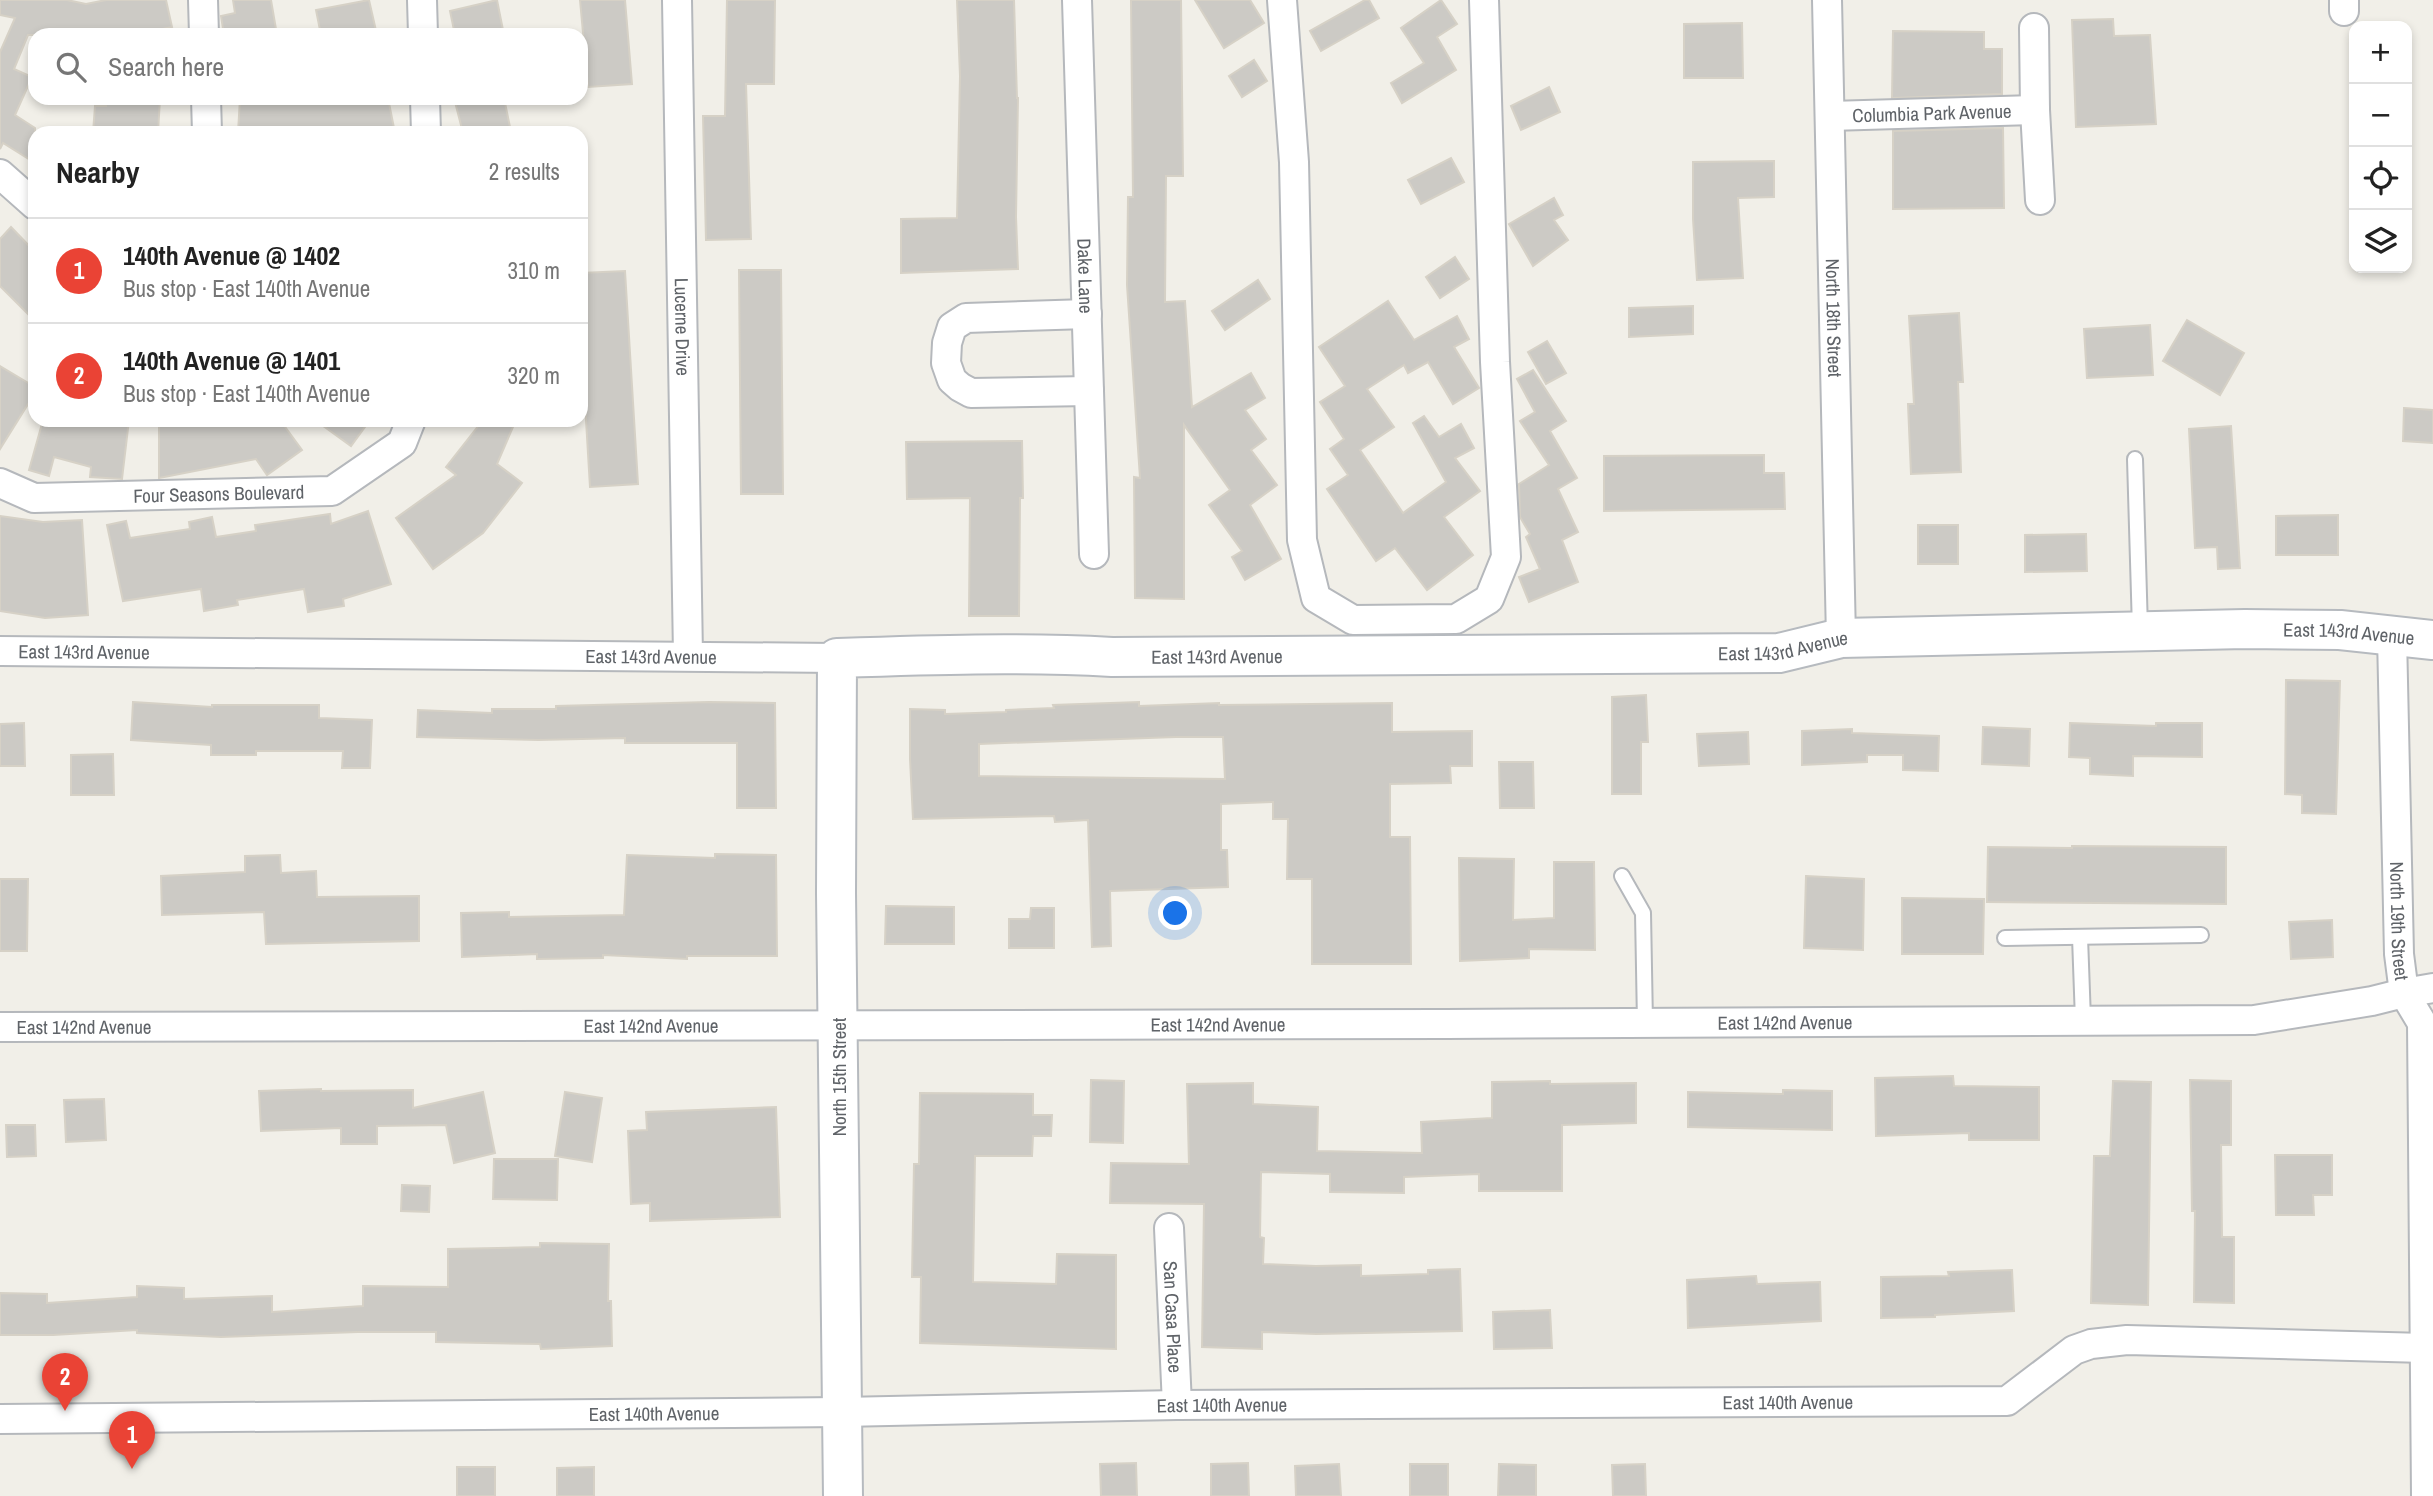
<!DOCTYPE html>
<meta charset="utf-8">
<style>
:root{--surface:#fff;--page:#f6f6f6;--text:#222;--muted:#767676;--line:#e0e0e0;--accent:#ea4335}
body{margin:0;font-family:"Archivo Narrow",sans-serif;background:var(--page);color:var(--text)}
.controls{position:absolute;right:21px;top:21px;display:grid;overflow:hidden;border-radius:14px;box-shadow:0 4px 10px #0003}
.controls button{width:63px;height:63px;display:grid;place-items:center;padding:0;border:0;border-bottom:2px solid var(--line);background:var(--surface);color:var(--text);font:35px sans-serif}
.you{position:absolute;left:1176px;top:914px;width:24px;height:24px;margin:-18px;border:5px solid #fff;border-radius:50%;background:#1a73e8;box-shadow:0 0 0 10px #1a73e833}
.badge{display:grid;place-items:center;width:46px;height:46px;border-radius:50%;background:var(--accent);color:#fff;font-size:23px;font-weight:700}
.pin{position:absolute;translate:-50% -58px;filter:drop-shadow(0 2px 4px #0008)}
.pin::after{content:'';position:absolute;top:37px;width:24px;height:21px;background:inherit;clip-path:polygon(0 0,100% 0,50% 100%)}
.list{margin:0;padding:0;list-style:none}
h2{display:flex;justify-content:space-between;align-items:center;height:91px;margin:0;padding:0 28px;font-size:30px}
h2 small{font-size:23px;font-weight:400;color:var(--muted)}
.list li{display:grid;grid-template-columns:46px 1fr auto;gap:21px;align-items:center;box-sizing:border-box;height:105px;padding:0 28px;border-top:2px solid var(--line)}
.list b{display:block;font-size:26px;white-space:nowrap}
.list p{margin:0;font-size:23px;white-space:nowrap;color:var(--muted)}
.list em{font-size:23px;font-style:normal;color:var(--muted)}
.icon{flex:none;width:38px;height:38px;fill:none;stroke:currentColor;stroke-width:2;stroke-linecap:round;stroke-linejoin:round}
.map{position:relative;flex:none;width:2433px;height:1496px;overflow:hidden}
.search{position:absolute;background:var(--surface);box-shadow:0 4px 10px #0003;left:28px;top:28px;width:560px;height:77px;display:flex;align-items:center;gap:18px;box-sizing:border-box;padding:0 24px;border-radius:21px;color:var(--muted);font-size:26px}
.panel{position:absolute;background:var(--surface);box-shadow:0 4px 10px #0003;left:28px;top:126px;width:560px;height:301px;border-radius:21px}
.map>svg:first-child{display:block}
.building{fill:#cccac5;stroke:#d6d1c6;stroke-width:2;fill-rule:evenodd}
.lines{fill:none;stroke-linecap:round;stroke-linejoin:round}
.lane-casing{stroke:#b5b8bc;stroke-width:18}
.street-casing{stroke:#b5b8bc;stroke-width:32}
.secondary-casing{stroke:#b6babf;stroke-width:42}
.lane{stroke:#fff;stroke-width:14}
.street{stroke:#fff;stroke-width:28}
.secondary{stroke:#fff;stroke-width:38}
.labels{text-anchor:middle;stroke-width:5;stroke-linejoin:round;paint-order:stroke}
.street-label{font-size:19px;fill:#5f6368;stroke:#fff}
</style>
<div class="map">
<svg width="2433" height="1496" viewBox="0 0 2433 1496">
<rect width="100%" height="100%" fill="#f1efe8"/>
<g class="building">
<path d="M 0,0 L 67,0 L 86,4 L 106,0 L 166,0 L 172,27 L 134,35 L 28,35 L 14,69 L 32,77 L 15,115 L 35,128 L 35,163 L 3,143 L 0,149 L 0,52 L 15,18 L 0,15 Z"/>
<path d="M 233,0 L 271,0 L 277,35 L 224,35 L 221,16 L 235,13 Z"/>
<path d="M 369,0 L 377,35 L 321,35 L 316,10 Z"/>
<path d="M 497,0 L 504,35 L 455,35 L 450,11 Z"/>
<path d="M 580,0 L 625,0 L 632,84 L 588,87 Z"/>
<path d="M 727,0 L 775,0 L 774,84 L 746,84 L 751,239 L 706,240 L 703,116 L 725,116 Z"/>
<path d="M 957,0 L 1014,0 L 1017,98 L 1018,98 L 1016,217 L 1018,269 L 901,273 L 901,219 L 957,218 L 960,76 Z"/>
<path d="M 1131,0 L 1181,0 L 1183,176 L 1166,176 L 1165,302 L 1185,301 L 1192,407 L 1251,373 L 1265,398 L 1245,410 L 1266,439 L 1251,450 L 1277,485 L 1250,505 L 1281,559 L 1245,580 L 1232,557 L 1242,551 L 1209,505 L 1230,490 L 1184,425 L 1184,599 L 1135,598 L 1134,477 L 1140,478 L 1127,285 L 1128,197 L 1133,197 Z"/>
<path d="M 1195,0 L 1250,0 L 1264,23 L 1224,48 Z"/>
<path d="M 1365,0 L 1369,0 L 1379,18 L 1321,51 L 1310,31 Z"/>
<path d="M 1441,0 L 1457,24 L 1437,37 L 1456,70 L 1402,103 L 1391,83 L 1424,63 L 1401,28 Z"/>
<path d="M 2113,19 L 2114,36 L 2150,35 L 2156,124 L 2076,127 L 2072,20 Z"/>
<path d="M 1742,23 L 1743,78 L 1684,78 L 1684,24 Z"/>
<path d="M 1893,31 L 1984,32 L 1984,49 L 2002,49 L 2002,94 L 1892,98 Z"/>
<path d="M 1254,60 L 1267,81 L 1242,97 L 1229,76 Z"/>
<path d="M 1549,87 L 1560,112 L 1521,130 L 1511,106 Z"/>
<path d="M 104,98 L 160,98 L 158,133 L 93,133 L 95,106 L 106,106 Z"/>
<path d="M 240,98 L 388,98 L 395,133 L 238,133 Z"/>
<path d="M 454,98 L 504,98 L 510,127 L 482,133 L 463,133 Z"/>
<path d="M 2003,128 L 2004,208 L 1893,209 L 1893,131 Z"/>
<path d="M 1451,158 L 1464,182 L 1421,204 L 1408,180 Z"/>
<path d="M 1774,161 L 1774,197 L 1738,198 L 1743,278 L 1697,280 L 1693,219 L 1693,162 Z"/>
<path d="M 1554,198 L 1563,215 L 1554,220 L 1568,240 L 1533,266 L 1509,224 Z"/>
<path d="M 11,227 L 35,252 L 35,321 L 0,286 L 0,239 Z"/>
<path d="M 1455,257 L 1469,279 L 1440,298 L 1426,277 Z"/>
<path d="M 739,270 L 781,270 L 783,494 L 741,494 Z"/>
<path d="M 625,271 L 638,484 L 590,487 L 581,336 L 581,273 Z"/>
<path d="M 1258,280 L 1270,299 L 1225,330 L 1212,311 Z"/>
<path d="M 1388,301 L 1414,340 L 1457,316 L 1469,339 L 1454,347 L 1479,388 L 1453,404 L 1428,362 L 1408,373 L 1404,365 L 1367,389 L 1394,427 L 1360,450 L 1403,513 L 1446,482 L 1413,423 L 1424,416 L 1439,437 L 1461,424 L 1474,448 L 1455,458 L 1480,491 L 1444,517 L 1473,555 L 1427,590 L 1395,548 L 1376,561 L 1327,489 L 1348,475 L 1330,449 L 1344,439 L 1320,402 L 1345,386 L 1319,347 Z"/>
<path d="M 1693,306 L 1693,334 L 1629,337 L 1629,308 Z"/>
<path d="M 1959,313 L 1963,382 L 1958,382 L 1961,472 L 1911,474 L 1908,404 L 1914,404 L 1909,316 Z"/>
<path d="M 2187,320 L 2244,353 L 2220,395 L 2163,361 Z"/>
<path d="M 2150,325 L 2153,375 L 2087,378 L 2084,329 Z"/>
<path d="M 1547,341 L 1566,373 L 1546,384 L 1528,352 Z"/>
<path d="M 0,366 L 35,387 L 35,393 L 0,449 Z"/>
<path d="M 1533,370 L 1566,421 L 1550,431 L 1577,478 L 1558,489 L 1578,532 L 1562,540 L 1578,582 L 1529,602 L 1519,577 L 1540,569 L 1526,537 L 1530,534 L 1520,517 L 1519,484 L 1549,465 L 1520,421 L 1535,412 L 1517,379 Z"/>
<path d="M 2404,408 L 2433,410 L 2433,443 L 2403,441 Z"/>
<path d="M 43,420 L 129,420 L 122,479 L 90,477 L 91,467 L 54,457 L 49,476 L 29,470 Z"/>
<path d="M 159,420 L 280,420 L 302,450 L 267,475 L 256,459 L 159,478 Z"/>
<path d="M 315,420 L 370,420 L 351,446 Z"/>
<path d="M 483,420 L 516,420 L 497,464 L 522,483 L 483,533 L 433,569 L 396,518 L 456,475 L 446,467 Z"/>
<path d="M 2231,426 L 2240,568 L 2218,569 L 2217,547 L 2195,548 L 2189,429 Z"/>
<path d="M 1022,441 L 1023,498 L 1020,498 L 1019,616 L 969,616 L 970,498 L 907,499 L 906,442 Z"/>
<path d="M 1764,455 L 1764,473 L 1784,473 L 1785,509 L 1604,511 L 1604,456 Z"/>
<path d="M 368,511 L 391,584 L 343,599 L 344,606 L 308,612 L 304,589 L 237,600 L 238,605 L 204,611 L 201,589 L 123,601 L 107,525 L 126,521 L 130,538 L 190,529 L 189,522 L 212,517 L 216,537 L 256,531 L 255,525 L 330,514 L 331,524 Z"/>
<path d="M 2338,515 L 2338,555 L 2276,555 L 2276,516 Z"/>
<path d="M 0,516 L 43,522 L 82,520 L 88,615 L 45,618 L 0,611 Z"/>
<rect x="1918" y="525" width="40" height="39"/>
<path d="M 2086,534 L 2087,571 L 2025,572 L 2025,535 Z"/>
<path d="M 2286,680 L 2340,681 L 2336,814 L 2302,813 L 2302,795 L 2285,794 Z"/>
<path d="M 1646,695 L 1648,742 L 1641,742 L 1641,794 L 1612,794 L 1612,697 Z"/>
<path d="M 133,702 L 212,707 L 212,705 L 319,705 L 319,718 L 372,720 L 370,768 L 342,768 L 343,751 L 256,751 L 256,755 L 211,755 L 211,745 L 131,740 Z"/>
<path d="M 709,702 L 775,703 L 776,808 L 737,808 L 737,743 L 625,743 L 625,738 L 538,740 L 417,737 L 418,710 L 492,713 L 492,709 L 556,709 L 556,706 Z"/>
<path d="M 1139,702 L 1139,706 L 1219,703 L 1219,705 L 1392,703 L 1392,732 L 1472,731 L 1472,766 L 1450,766 L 1451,783 L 1390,784 L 1390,837 L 1410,837 L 1411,964 L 1312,964 L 1312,879 L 1287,879 L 1288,819 L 1273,819 L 1273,802 L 1221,804 L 1221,850 L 1227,850 L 1228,887 L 1110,891 L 1111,946 L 1092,947 L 1088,820 L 1055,822 L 1054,816 L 913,819 L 910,759 L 910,709 L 945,710 L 945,714 L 1006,712 L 1006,710 L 1054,708 L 1053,705 ZM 1176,737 L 1223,737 L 1225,779 L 979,776 L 979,744 Z"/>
<path d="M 24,723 L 25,766 L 0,766 L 0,724 Z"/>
<path d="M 2070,723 L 2156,726 L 2156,723 L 2202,723 L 2202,757 L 2133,756 L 2133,776 L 2090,774 L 2090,758 L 2069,757 Z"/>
<path d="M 1983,727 L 2030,729 L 2029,766 L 1982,764 Z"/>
<path d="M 1852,729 L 1852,733 L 1939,736 L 1938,771 L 1903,770 L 1903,755 L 1867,755 L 1867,762 L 1802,765 L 1802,731 Z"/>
<path d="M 1748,732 L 1749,764 L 1699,766 L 1697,734 Z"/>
<path d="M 113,754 L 114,795 L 71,795 L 71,755 Z"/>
<path d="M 1499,762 L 1533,762 L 1534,808 L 1500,808 Z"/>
<path d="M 2072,846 L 2226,847 L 2226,904 L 1987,902 L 1988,847 L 2072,848 Z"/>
<path d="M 715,854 L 776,855 L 777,956 L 687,956 L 687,959 L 603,955 L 603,958 L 537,959 L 537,954 L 462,957 L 461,913 L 509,912 L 509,917 L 624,915 L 627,855 L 715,858 Z"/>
<path d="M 280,855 L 281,873 L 316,871 L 317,897 L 419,896 L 419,941 L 266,944 L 264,912 L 162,915 L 161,876 L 245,872 L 245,856 Z"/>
<path d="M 1459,858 L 1514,859 L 1513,920 L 1554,918 L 1554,862 L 1594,862 L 1595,950 L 1529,949 L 1529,958 L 1460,961 Z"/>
<path d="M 1806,876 L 1864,879 L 1863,950 L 1804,948 Z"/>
<path d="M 0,879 L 28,879 L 27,951 L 0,951 Z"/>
<path d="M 1902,898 L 1984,899 L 1983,954 L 1902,954 Z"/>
<path d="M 886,906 L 954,907 L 954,944 L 885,944 Z"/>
<path d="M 1031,908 L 1054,908 L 1054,948 L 1009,948 L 1009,919 L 1030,919 Z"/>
<path d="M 2332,920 L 2333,957 L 2291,959 L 2289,922 Z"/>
<path d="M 1953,1076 L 1954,1086 L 2039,1087 L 2039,1140 L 1969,1140 L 1969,1133 L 1876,1136 L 1875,1078 Z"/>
<path d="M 1091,1080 L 1124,1081 L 1123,1143 L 1090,1142 Z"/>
<path d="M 2190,1080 L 2231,1081 L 2231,1145 L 2221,1145 L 2222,1237 L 2234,1237 L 2234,1303 L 2194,1302 L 2195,1211 L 2192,1211 Z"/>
<path d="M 1550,1081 L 1550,1084 L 1636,1083 L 1636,1123 L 1562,1125 L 1562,1191 L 1479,1191 L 1479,1174 L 1404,1177 L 1404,1193 L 1330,1192 L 1330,1174 L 1261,1172 L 1260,1237 L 1264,1238 L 1263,1264 L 1316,1266 L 1361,1265 L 1361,1276 L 1428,1274 L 1428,1270 L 1460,1269 L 1462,1331 L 1316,1334 L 1262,1332 L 1262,1349 L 1202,1347 L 1204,1204 L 1110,1203 L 1111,1163 L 1189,1164 L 1187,1084 L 1253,1083 L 1253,1104 L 1318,1107 L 1317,1151 L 1422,1153 L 1421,1122 L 1492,1118 L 1492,1082 Z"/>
<path d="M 2113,1081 L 2151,1082 L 2148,1305 L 2091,1303 L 2094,1156 L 2110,1156 Z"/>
<path d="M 321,1089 L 321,1091 L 413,1090 L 413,1108 L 483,1092 L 495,1153 L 454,1163 L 446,1125 L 377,1126 L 377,1144 L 341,1144 L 341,1128 L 261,1131 L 259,1091 Z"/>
<path d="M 1783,1090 L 1832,1091 L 1832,1130 L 1688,1127 L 1688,1092 L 1783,1094 Z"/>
<path d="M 565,1092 L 602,1098 L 592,1162 L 555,1156 Z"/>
<path d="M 920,1093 L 1033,1094 L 1033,1115 L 1052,1115 L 1051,1136 L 1033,1136 L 1032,1156 L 975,1156 L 973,1282 L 1056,1284 L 1057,1254 L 1116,1255 L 1116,1349 L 920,1343 L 921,1277 L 912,1277 L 914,1164 L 919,1164 Z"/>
<path d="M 104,1099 L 106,1140 L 66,1142 L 64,1100 Z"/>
<path d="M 776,1107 L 780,1217 L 650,1221 L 650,1203 L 631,1204 L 628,1131 L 647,1130 L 646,1112 Z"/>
<path d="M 6,1125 L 35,1125 L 36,1156 L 7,1157 Z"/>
<path d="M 2275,1155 L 2332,1155 L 2332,1195 L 2313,1195 L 2314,1215 L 2276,1215 Z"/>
<path d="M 494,1159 L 558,1159 L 557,1200 L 493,1199 Z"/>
<path d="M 402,1185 L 430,1186 L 429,1212 L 401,1211 Z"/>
<path d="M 540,1243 L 609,1244 L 608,1301 L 611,1301 L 612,1346 L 541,1349 L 540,1344 L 436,1342 L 436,1332 L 358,1332 L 221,1337 L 137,1333 L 137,1330 L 53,1335 L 0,1335 L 0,1293 L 47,1294 L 47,1303 L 137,1297 L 137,1286 L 184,1288 L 184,1299 L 272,1296 L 272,1312 L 363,1306 L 363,1286 L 448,1287 L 448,1249 L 540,1247 Z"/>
<path d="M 2012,1270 L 2014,1311 L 1935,1315 L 1935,1317 L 1881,1318 L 1881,1277 L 1949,1276 L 1948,1272 Z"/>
<path d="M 1756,1276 L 1757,1284 L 1820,1282 L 1821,1321 L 1688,1328 L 1687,1280 Z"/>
<path d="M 1550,1310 L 1552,1348 L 1494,1349 L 1493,1312 Z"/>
<path d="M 1136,1463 L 1137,1496 L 1101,1496 L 1100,1464 Z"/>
<path d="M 1248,1463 L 1249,1496 L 1211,1496 L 1211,1464 Z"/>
<path d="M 1339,1464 L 1341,1496 L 1296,1496 L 1295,1466 Z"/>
<rect x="1410" y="1464" width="38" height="32"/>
<path d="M 1499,1464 L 1536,1465 L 1536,1496 L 1498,1496 Z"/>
<path d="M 1645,1464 L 1646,1496 L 1613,1496 L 1612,1465 Z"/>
<rect x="457" y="1467" width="38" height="29"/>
<path d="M 594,1467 L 594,1496 L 557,1496 L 557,1468 Z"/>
</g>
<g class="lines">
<defs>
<g id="lane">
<path d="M 2135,459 L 2140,629"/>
<path d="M 1622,876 L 1643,913 L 1645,1023"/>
<path d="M 2080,937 L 2083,1020"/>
<path d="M 2005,938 L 2201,935"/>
</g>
<g id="street">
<path d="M 203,0 L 204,35"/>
<path d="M 422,0 L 423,35"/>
<path id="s1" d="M 677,0 L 688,655"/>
<path id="s2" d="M 1077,0 L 1094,554"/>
<path d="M 1282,0 L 1294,162 L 1302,540 L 1316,598 L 1353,620 L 1456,619 L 1489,599 L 1506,557 L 1495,362 L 1484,0"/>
<path id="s3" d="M 1827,0 L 1841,638"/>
<path d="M 2344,0 L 2344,11"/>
<path d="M 2034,28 L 2035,110 L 2040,200"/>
<path d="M 206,98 L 207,133"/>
<path d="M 425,98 L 426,133"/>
<path id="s4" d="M 1830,116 L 2035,110"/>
<path d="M 0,174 L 35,205"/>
<path d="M 1087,314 L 966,318 L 952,327 L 947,343 L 946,363 L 952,380 L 960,387 L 971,393 L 1089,391"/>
<path id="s5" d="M 0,483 L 34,498 L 332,491 L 402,443 L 411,420"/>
<path id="s6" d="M 2392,636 L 2399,954 L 2404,993 L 2422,1023 L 2426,1496"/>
<path id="s7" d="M 0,651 L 837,658"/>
<path id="s8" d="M 0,1027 L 1446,1024 L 2254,1020 L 2372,1001 L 2404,993 L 2433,988"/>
<path id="s9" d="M 1169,1228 L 1177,1405"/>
<path id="s10" d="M 0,1419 L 842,1412 L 1177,1405 L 2007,1401 L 2074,1350 L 2091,1344 L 2127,1340 L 2425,1348"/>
</g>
<g id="secondary">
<path id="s11" d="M 843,1496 L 836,893 L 837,658 C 929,655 1020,652 1112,657 L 1779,653 L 1841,638 L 2245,629 L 2340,630 L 2433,640"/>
</g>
</defs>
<use href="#lane" class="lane-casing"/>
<use href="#street" class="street-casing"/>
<use href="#secondary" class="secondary-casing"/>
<use href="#lane" class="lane"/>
<use href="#street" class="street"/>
<use href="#secondary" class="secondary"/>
</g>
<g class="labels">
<g class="street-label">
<text dy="7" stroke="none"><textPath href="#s4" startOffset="102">Columbia Park Avenue</textPath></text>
<text dy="7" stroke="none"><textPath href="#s2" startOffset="276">Dake Lane</textPath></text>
<text dy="7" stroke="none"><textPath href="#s3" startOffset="318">North 18th Street</textPath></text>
<text dy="7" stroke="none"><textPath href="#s1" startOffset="327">Lucerne Drive</textPath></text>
<text dy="7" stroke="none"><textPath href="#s5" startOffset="222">Four Seasons Boulevard</textPath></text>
<text dy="7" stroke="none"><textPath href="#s11" startOffset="2352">East 143rd Avenue</textPath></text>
<text dy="7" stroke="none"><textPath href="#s11" startOffset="1785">East 143rd Avenue</textPath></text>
<text dy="7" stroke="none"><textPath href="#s7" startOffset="84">East 143rd Avenue</textPath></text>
<text dy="7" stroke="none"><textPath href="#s7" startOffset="651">East 143rd Avenue</textPath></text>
<text dy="7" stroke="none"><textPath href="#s11" startOffset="1218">East 143rd Avenue</textPath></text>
<text dy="7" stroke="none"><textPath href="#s6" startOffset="285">North 19th Street</textPath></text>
<text dy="7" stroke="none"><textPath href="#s8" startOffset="1785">East 142nd Avenue</textPath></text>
<text dy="7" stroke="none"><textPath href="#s8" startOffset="1218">East 142nd Avenue</textPath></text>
<text dy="7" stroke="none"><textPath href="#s8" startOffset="651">East 142nd Avenue</textPath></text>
<text dy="7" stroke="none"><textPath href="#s8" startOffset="84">East 142nd Avenue</textPath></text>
<text transform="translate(839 1077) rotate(-90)" y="7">North 15th Street</text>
<text dy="7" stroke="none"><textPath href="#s9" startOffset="89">San Casa Place</textPath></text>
<text dy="7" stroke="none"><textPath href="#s10" startOffset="1788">East 140th Avenue</textPath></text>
<text dy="7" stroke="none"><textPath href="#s10" startOffset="1222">East 140th Avenue</textPath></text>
<text dy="7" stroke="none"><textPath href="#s10" startOffset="654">East 140th Avenue</textPath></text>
</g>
</g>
</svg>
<div class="controls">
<button>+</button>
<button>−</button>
<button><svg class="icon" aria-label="locate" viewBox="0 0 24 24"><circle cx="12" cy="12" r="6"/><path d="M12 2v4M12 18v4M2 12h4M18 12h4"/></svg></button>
<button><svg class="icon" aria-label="layers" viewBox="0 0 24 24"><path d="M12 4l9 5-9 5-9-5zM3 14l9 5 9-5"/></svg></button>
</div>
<div class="you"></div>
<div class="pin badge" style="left:132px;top:1469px">1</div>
<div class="pin badge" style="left:65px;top:1411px">2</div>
<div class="search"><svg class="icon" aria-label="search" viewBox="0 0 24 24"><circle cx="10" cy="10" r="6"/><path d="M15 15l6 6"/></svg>Search here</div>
<section class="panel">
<h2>Nearby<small>2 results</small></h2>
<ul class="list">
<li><span class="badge">1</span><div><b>140th Avenue @ 1402</b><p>Bus stop · East 140th Avenue</p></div><em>310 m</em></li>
<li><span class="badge">2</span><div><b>140th Avenue @ 1401</b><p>Bus stop · East 140th Avenue</p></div><em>320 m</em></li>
</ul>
</section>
</div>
